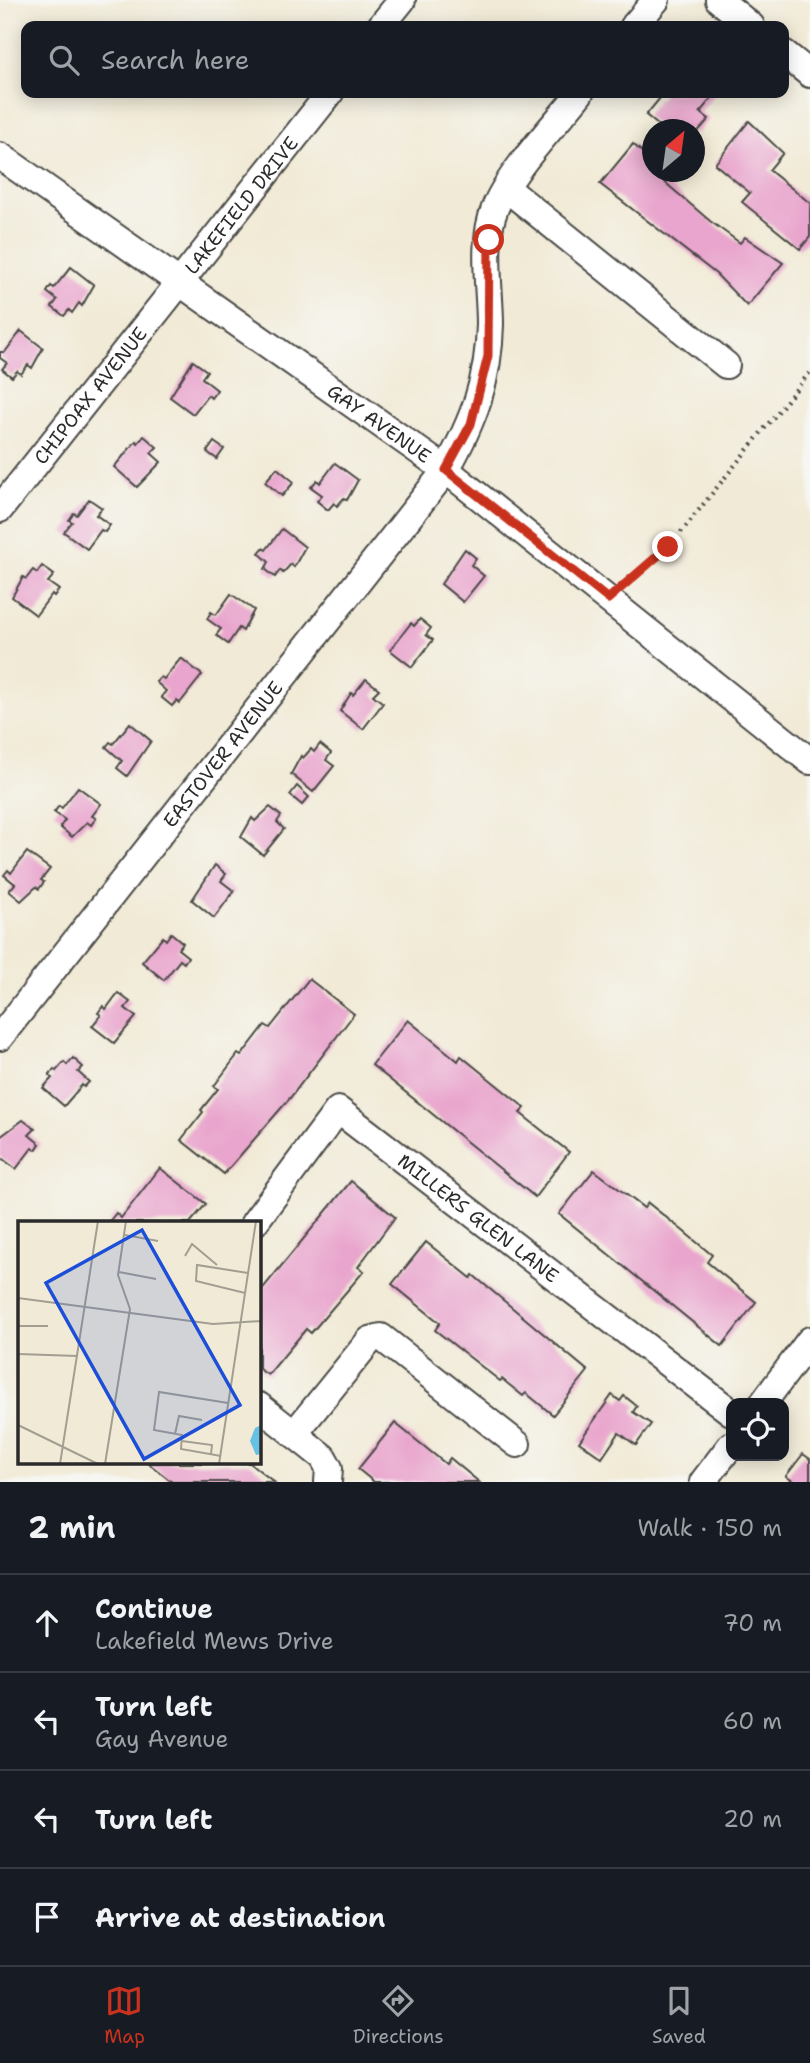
<!DOCTYPE html>
<meta charset="utf-8">
<style>
:root{--surface:#171b24;--page:#20242c;--text:#f1f3f6;--muted:#9ea1a6;--line:#363941;--accent:#c8321e}
body{margin:0;font-family:"Shantell Sans",sans-serif;background:var(--page);color:var(--text)}
.controls{position:absolute;right:21px;bottom:21px;display:grid;overflow:hidden;border-radius:14px;box-shadow:0 4px 18px #0003}
.controls button{width:63px;height:63px;display:grid;place-items:center;padding:0;border:0;border-bottom:2px solid var(--line);background:var(--surface);color:var(--text);font:35px sans-serif}
.compass{position:absolute;left:642px;top:119px;width:63px;height:63px;border-radius:50%;background:var(--surface);box-shadow:0 4px 18px #0003;rotate:29deg}
.stop{position:absolute;width:21px;height:21px;margin:-16px;border:5px solid #c8321e;border-radius:50%;background:#fff}
.stop.end{background:#c8321e;border-color:#fff;box-shadow:0 2px 7px #0008}
.list{margin:0;padding:0;list-style:none}
h2{display:flex;justify-content:space-between;align-items:center;height:91px;margin:0;padding:0 28px;font-size:30px}
h2 small{font-size:23px;font-weight:400;color:var(--muted)}
.list li{display:grid;grid-template-columns:46px 1fr auto;gap:21px;align-items:center;box-sizing:border-box;height:98px;padding:0 28px;border-top:2px solid var(--line)}
.list b{display:block;font-size:26px;white-space:nowrap}
.list p{margin:0;font-size:23px;white-space:nowrap;color:var(--muted)}
.list em{font-size:23px;font-style:normal;color:var(--muted)}
.icon{flex:none;width:38px;height:38px;fill:none;stroke:currentColor;stroke-width:2;stroke-linecap:round;stroke-linejoin:round}
.map{position:relative;flex:none;width:810px;height:1482px;overflow:hidden}
.search{position:absolute;background:var(--surface);box-shadow:0 4px 18px #0003;left:21px;right:21px;top:21px;height:77px;display:flex;align-items:center;gap:18px;box-sizing:border-box;padding:0 24px;border-radius:14px;color:var(--muted);font-size:26px}
.sheet{height:483px;background:var(--surface)}
nav{display:flex;justify-content:space-around;align-items:center;box-sizing:border-box;height:98px;border-top:2px solid var(--line);background:var(--surface);font-size:19px;color:var(--muted)}
nav a{display:grid;justify-items:center;gap:4px}
nav .on{color:var(--accent)}
.map>svg:first-child{display:block}
.building{fill:#e9a5cd}
.lines{fill:none;stroke-linecap:round;stroke-linejoin:round}
.minor-casing{stroke:#494845;stroke-width:30}
.path{stroke:#494845;stroke-width:4.5;stroke-dasharray:2 5;stroke-linecap:butt}
.minor{stroke:#fff;stroke-width:26}
.route{stroke:#c8321e;stroke-width:9}
.labels{text-anchor:middle;stroke-width:6;stroke-linejoin:round;paint-order:stroke}
.street-label{font-size:19px;fill:#2b2b2b;stroke:#f6f6f2}
.inset-road{fill:none;stroke:#a29e92;stroke-width:2}
.view{fill:#1d4ed8;fill-opacity:0.15;stroke:#1d4ed8;stroke-width:3.5}
.inset-edge{fill:none;stroke:#2b2b2b;stroke-width:3.5}
</style>
<div class="map">
<svg width="810" height="1482" viewBox="0 0 810 1482">
<rect width="100%" height="100%" fill="#f6f6f2"/>
<filter id="ink" filterUnits="userSpaceOnUse"><feTurbulence type="fractalNoise" baseFrequency=".0143" numOctaves="2"/><feDisplacementMap in="SourceGraphic" scale="14" xChannelSelector="R" yChannelSelector="G"/><feConvolveMatrix kernelMatrix="1 2 1 2 8 2 1 2 1" color-interpolation-filters="sRGB"/></filter>
<filter id="wash" filterUnits="userSpaceOnUse"><feTurbulence type="fractalNoise" baseFrequency=".00686" numOctaves="4" result="noise"/><feDisplacementMap in="SourceGraphic" scale="28" xChannelSelector="R" yChannelSelector="G"/><feGaussianBlur stdDeviation="1.57" result="paint"/><feColorMatrix in="noise" values="0 0 0 0 0 0 0 0 0 0 0 0 0 0 0 0 0 1.4 0 .05"/><feComposite in="paint" operator="in"/></filter>
<g filter="url(#wash)">
<rect width="100%" height="100%" fill="#f1ead6"/>
<g id="blocks">
<g class="building">
<path d="M 664,93 L 716,93 L 700,112 L 709,119 L 694,136 L 694,130 L 664,130 L 646,115 Z"/>
<path d="M 749,121 L 783,153 L 769,170 L 810,203 L 810,237 L 800,249 L 742,202 L 750,193 L 715,164 Z"/>
<path d="M 633,144 L 652,161 L 654,173 L 710,221 L 740,243 L 745,237 L 783,263 L 747,306 L 716,274 L 600,184 Z"/>
<path d="M 71,267 L 94,285 L 82,306 L 79,303 L 72,313 L 69,310 L 64,316 L 52,307 L 57,300 L 47,292 L 51,286 L 54,288 Z"/>
<path d="M 21,331 L 43,348 L 32,368 L 28,365 L 21,374 L 17,371 L 12,377 L 2,369 L 7,363 L 0,358 L 0,352 L 5,352 Z"/>
<path d="M 193,361 L 207,371 L 202,378 L 217,390 L 211,398 L 208,395 L 193,414 L 170,397 Z"/>
<path d="M 144,436 L 157,447 L 151,453 L 161,462 L 137,487 L 114,467 L 136,441 L 138,443 Z"/>
<path d="M 214,442 L 224,449 L 217,459 L 207,452 Z"/>
<path d="M 335,463 L 358,480 L 347,500 L 344,498 L 337,506 L 334,503 L 328,510 L 317,501 L 322,495 L 311,487 L 317,480 L 320,483 Z"/>
<path d="M 277,468 L 294,482 L 282,496 L 265,482 Z"/>
<path d="M 89,499 L 102,508 L 96,515 L 110,525 L 105,532 L 101,530 L 87,549 L 64,532 L 72,522 L 69,520 L 74,513 L 77,515 Z"/>
<path d="M 282,529 L 305,547 L 294,567 L 291,564 L 283,573 L 280,570 L 275,577 L 265,569 L 269,562 L 259,553 L 263,548 L 266,550 Z"/>
<path d="M 465,549 L 476,558 L 471,565 L 484,576 L 463,602 L 441,584 Z"/>
<path d="M 42,566 L 54,575 L 48,582 L 59,590 L 54,596 L 52,594 L 36,615 L 12,597 L 23,577 L 26,579 L 33,570 L 37,573 Z"/>
<path d="M 231,594 L 254,610 L 243,631 L 239,628 L 228,644 L 216,635 L 221,629 L 207,619 L 211,612 L 216,615 Z"/>
<path d="M 420,619 L 431,628 L 426,635 L 433,640 L 412,667 L 390,650 L 411,623 L 414,626 Z"/>
<path d="M 181,658 L 202,675 L 180,703 L 177,700 L 172,706 L 161,697 L 166,691 L 156,682 L 161,677 L 164,679 Z"/>
<path d="M 366,679 L 379,689 L 373,695 L 383,703 L 363,729 L 340,711 L 351,693 L 353,695 Z"/>
<path d="M 130,723 L 151,741 L 127,776 L 117,768 L 122,761 L 106,747 L 110,742 L 113,744 Z"/>
<path d="M 320,744 L 331,753 L 326,760 L 334,766 L 313,792 L 291,774 L 301,756 L 303,758 L 311,749 L 314,752 Z"/>
<path d="M 297,786 L 309,797 L 302,805 L 290,795 Z"/>
<path d="M 78,787 L 101,804 L 92,816 L 96,818 L 91,825 L 87,822 L 72,837 L 60,827 L 65,820 L 54,812 L 59,806 L 62,808 Z"/>
<path d="M 270,807 L 281,816 L 277,822 L 284,829 L 263,855 L 241,837 L 252,818 L 255,821 Z"/>
<path d="M 27,852 L 50,869 L 41,880 L 44,882 L 39,889 L 36,887 L 21,901 L 9,891 L 15,884 L 4,875 L 8,870 L 11,873 Z"/>
<path d="M 215,865 L 226,874 L 221,881 L 234,891 L 214,918 L 192,900 Z"/>
<path d="M 171,933 L 183,943 L 178,949 L 188,957 L 184,963 L 180,960 L 164,980 L 142,962 L 163,937 L 166,940 Z"/>
<path d="M 309,979 L 354,1014 L 290,1098 L 224,1174 L 181,1140 L 203,1112 L 201,1110 L 218,1089 L 214,1086 L 238,1054 L 241,1056 L 265,1025 L 270,1028 Z"/>
<path d="M 118,993 L 130,1002 L 125,1008 L 136,1017 L 114,1043 L 92,1026 L 101,1015 L 98,1013 L 103,1006 L 106,1009 Z"/>
<path d="M 408,1020 L 458,1061 L 461,1056 L 525,1108 L 520,1113 L 569,1152 L 535,1197 L 372,1065 Z"/>
<path d="M 73,1058 L 83,1067 L 78,1072 L 89,1082 L 84,1087 L 82,1085 L 64,1106 L 43,1088 L 52,1078 L 49,1075 L 54,1069 L 56,1071 L 64,1062 L 67,1065 Z"/>
<path d="M 23,1120 L 35,1129 L 29,1135 L 40,1144 L 36,1150 L 32,1148 L 16,1169 L 0,1157 L 0,1137 Z"/>
<path d="M 160,1168 L 206,1204 L 190,1223 L 108,1223 L 116,1213 L 121,1218 Z"/>
<path d="M 594,1170 L 644,1208 L 648,1203 L 682,1230 L 712,1255 L 707,1262 L 756,1302 L 722,1346 L 559,1214 Z"/>
<path d="M 351,1181 L 395,1217 L 358,1267 L 364,1271 L 311,1333 L 306,1329 L 268,1375 L 259,1369 L 259,1293 Z"/>
<path d="M 426,1242 L 471,1278 L 473,1275 L 588,1371 L 553,1415 L 526,1393 L 523,1396 L 502,1379 L 500,1381 L 435,1330 L 440,1323 L 392,1284 Z"/>
<path d="M 612,1395 L 620,1401 L 624,1396 L 637,1406 L 633,1412 L 651,1424 L 636,1445 L 619,1433 L 602,1458 L 579,1442 Z"/>
<path d="M 395,1423 L 446,1464 L 450,1458 L 479,1482 L 374,1482 L 358,1469 Z"/>
<path d="M 803,1454 L 810,1459 L 810,1482 L 794,1482 L 786,1476 Z"/>
<path d="M 148,1463 L 250,1463 L 274,1482 L 172,1482 Z"/>
</g>
</g>
</g>
<g filter="url(#ink)">
<use href="#blocks" fill-opacity="0" stroke="#494845" stroke-width="2"/>
<g class="lines">
<defs>
<g id="minor">
<path d="M 719,0 L 751,26"/>
<path d="M 381,26 L 402,0"/>
<path d="M 634,26 L 656,0"/>
<path d="M 784,53 L 810,74"/>
<path id="s1" d="M 0,156 L 446,470 L 810,761"/>
<path d="M 506,188 L 726,365"/>
<path id="s2" d="M 0,509 L 330,93"/>
<path id="s3" d="M 0,1037 L 446,470 C 473,421 489,381 490,324 C 490,288 481,243 495,208 C 509,172 556,124 580,93"/>
<path id="s4" d="M 254,1223 L 338,1110 L 731,1412"/>
<path d="M 763,1403 L 810,1340"/>
<path d="M 259,1406 L 323,1457 L 329,1468 L 328,1482"/>
<path d="M 294,1434 L 370,1340 L 381,1337 L 517,1444"/>
<path d="M 703,1482 L 731,1445"/>
</g>
</defs>
<use href="#minor" class="minor-casing"/>
<path class="path" d="M 625,585 L 669,547 L 810,372"/>
<use href="#minor" class="minor"/>
</g>
</g>
<g class="lines" filter="url(#ink)">
<path class="route" d="M 489,240 L 488,356 L 471,424 L 446,470 L 608,599 L 668,547"/>
</g>
<g class="labels">
<g class="street-label">
<text dy="7" stroke="none"><textPath href="#s2" startOffset="388">LAKEFIELD DRIVE</textPath></text>
<text dy="7" stroke="none"><textPath href="#s2" startOffset="145">CHIPOAX AVENUE</textPath></text>
<text dy="7" stroke="none"><textPath href="#s1" startOffset="464">GAY AVENUE</textPath></text>
<text dy="7" stroke="none"><textPath href="#s3" startOffset="360">EASTOVER AVENUE</textPath></text>
<text dy="7" stroke="none"><textPath href="#s4" startOffset="318">MILLERS GLEN LANE</textPath></text>
</g>
</g>
<g transform="translate(18 1221)">
<rect width="243" height="243" fill="#f1ead6"/>
<path d="M 243,204 L 243,233 L 238,234 L 232,220 L 237,207 Z" fill="#67c1e5"/>
<path class="inset-road" d="M 107,14 L 140,20M 167,35 L 174,23 L 199,44M 101,51 L 138,58M 227,72 L 178,60 L 179,44 L 230,52M 0,77 L 195,103 L 244,100M 0,105 L 30,105M 0,133 L 60,135M 0,204 L 80,243M 157,213 L 161,195 L 184,199M 164,220 L 194,224 L 193,233M 203,235 L 163,228 L 164,214 L 136,209 L 141,171 L 210,182M 42,243 L 80,0M 87,243 L 112,88 L 100,54 L 108,0M 201,243 L 238,0"/>
<path class="view" d="M 124,9 L 222,184 L 126,238 L 28,62 Z"/>
<rect width="243" height="243" class="inset-edge"/>
</g>
</svg>
<div class="controls">
<button><svg class="icon" aria-label="locate" viewBox="0 0 24 24"><circle cx="12" cy="12" r="6"/><path d="M12 2v4M12 18v4M2 12h4M18 12h4"/></svg></button>
</div>
<svg class="compass" viewBox="-18 -18 36 36"><path d="M0-13l5 13h-10z" fill="#e53935"/><path d="M0 13l5-13h-10z" fill="#9ea1a6"/></svg>
<div class="stop" style="left:489px;top:240px"></div>
<div class="stop end" style="left:668px;top:547px"></div>
<div class="search"><svg class="icon" aria-label="search" viewBox="0 0 24 24"><circle cx="10" cy="10" r="6"/><path d="M15 15l6 6"/></svg>Search here</div>
</div>
<section class="sheet">
<h2>2 min<small>Walk · 150 m</small></h2>
<ul class="list">
<li><svg class="icon" aria-label="ahead" viewBox="0 0 24 24"><path d="M12 20V5M6 11l6-6 6 6"/></svg><div><b>Continue</b><p>Lakefield Mews Drive</p></div><em>70 m</em></li>
<li><svg class="icon" aria-label="left" viewBox="0 0 24 24"><path d="M17 20v-9H6M10 6l-5 5 5 5"/></svg><div><b>Turn left</b><p>Gay Avenue</p></div><em>60 m</em></li>
<li><svg class="icon" aria-label="left" viewBox="0 0 24 24"><path d="M17 20v-9H6M10 6l-5 5 5 5"/></svg><div><b>Turn left</b></div><em>20 m</em></li>
<li><svg class="icon" aria-label="arrive" viewBox="0 0 24 24"><path d="M6 21V4h12l-3 4 3 4H6"/></svg><div><b>Arrive at destination</b></div></li>
</ul>
</section>
<nav>
<a class="on"><svg class="icon" aria-label="map" viewBox="0 0 24 24"><path d="M3 6l6-2 6 2 6-2v14l-6 2-6-2-6 2zM9 4v14M15 6v14"/></svg>Map</a>
<a><svg class="icon" aria-label="directions" viewBox="0 0 24 24"><path d="M12 3l9 9-9 9-9-9zM9 14v-3h6M13 9l2 2-2 2"/></svg>Directions</a>
<a><svg class="icon" aria-label="saved" viewBox="0 0 24 24"><path d="M7 4h10v16l-5-4-5 4z"/></svg>Saved</a>
</nav>
